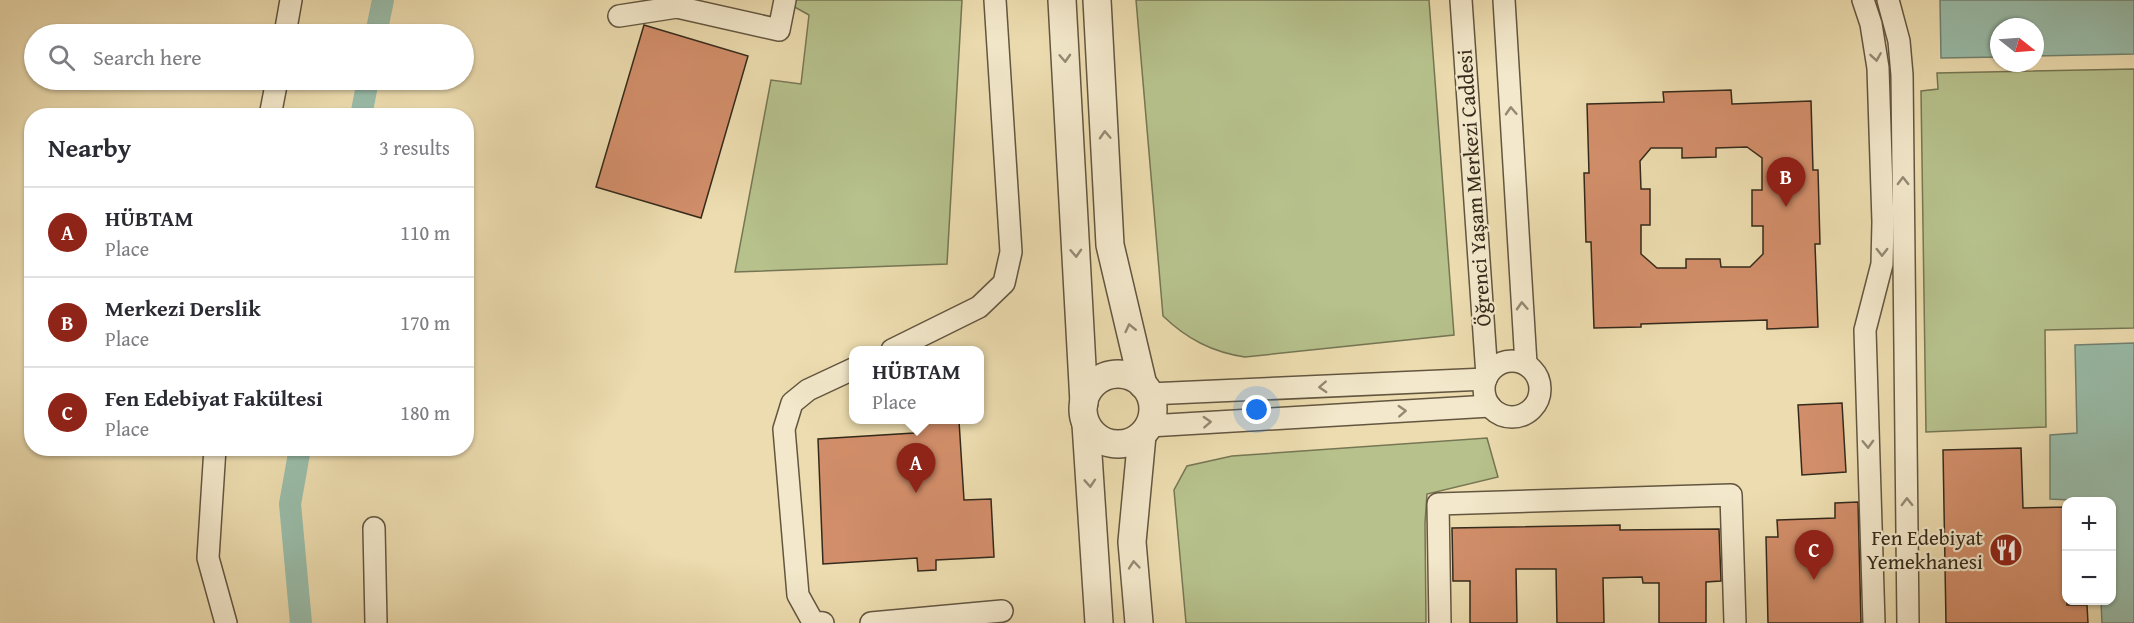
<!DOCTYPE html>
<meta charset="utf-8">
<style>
:root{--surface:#fff;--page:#f2f2f3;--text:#2b2b33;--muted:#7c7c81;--line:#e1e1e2;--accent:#8f2418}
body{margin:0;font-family:"Gentium Book Plus",serif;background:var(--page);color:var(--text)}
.controls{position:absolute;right:18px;bottom:18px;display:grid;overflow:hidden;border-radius:12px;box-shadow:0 2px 4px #0004}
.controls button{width:54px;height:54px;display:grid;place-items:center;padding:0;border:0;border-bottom:2px solid var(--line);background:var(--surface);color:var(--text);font:30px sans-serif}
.compass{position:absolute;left:1990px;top:18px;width:54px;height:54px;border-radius:50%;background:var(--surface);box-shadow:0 2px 4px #0004;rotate:107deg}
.you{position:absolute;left:1257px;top:410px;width:21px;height:21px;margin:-15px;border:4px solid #fff;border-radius:50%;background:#1a73e8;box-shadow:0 0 0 9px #1a73e833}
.badge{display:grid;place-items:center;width:39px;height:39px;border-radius:50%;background:var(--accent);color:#fff;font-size:20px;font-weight:700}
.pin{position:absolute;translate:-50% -50px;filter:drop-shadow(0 2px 3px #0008)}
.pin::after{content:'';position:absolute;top:32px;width:21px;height:18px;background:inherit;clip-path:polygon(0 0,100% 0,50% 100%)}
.popup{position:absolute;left:849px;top:346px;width:135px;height:78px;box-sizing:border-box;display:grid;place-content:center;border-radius:12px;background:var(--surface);filter:drop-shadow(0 2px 4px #0005);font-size:20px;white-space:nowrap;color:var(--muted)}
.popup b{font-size:22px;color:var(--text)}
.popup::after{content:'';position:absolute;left:50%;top:100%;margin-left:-12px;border:12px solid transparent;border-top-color:var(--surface)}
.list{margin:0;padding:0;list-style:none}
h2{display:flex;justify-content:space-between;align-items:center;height:78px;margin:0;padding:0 24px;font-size:26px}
h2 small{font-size:20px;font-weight:400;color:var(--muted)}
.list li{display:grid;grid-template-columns:39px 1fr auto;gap:18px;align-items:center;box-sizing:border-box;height:90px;padding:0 24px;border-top:2px solid var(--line)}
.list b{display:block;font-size:22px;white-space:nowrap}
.list p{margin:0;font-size:20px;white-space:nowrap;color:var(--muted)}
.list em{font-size:20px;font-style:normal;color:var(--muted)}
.icon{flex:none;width:33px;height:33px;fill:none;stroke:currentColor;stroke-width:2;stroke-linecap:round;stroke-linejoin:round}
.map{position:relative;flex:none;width:2134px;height:623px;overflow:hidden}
.search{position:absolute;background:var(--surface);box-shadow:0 2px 4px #0004;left:24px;top:24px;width:450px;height:66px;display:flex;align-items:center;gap:15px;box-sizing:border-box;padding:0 21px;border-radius:33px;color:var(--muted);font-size:22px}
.panel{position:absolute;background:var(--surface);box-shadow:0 2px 4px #0004;left:24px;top:108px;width:450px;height:348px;border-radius:24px}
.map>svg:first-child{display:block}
.green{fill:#b6c18c;stroke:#767654;stroke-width:1.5}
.water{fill:#99bca9;stroke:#718270;stroke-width:1.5}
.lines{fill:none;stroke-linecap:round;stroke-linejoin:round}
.canal{stroke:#99bca9;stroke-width:22}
.building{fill:#d28e6a;stroke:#352a1b;stroke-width:1.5;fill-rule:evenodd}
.minor-casing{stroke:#635640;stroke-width:24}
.tertiary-casing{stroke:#635640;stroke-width:30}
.minor{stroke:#f3e8cb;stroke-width:21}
.tertiary{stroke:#f3e8cb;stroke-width:27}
.oneway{stroke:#948973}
.labels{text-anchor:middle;stroke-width:4.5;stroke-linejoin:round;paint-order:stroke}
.street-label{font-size:21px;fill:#352a1b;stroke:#f3e8cb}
.poi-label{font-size:21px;fill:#352a1b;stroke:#f3e8cb;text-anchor:end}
</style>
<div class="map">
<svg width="2134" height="623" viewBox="0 0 2134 623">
<rect width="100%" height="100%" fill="#ecdcaf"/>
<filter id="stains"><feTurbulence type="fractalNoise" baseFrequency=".00333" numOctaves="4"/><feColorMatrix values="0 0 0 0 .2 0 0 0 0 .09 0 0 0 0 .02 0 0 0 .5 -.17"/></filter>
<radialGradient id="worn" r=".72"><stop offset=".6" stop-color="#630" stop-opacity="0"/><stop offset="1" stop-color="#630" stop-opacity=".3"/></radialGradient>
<g class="green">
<path d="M 791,0 L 962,0 L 947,264 L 735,272 L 771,80 L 801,84 L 809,15 L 791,5 Z"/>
<path d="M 1136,0 L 1429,0 L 1454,335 L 1245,357 C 1212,352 1187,339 1163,316 Z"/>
<path d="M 2134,69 L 2134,328 L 2045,330 L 2046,427 L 1926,432 L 1921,91 L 1938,89 L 1937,73 Z"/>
<path d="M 1487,438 L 1498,477 L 1427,494 L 1425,523 L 1426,623 L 1186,623 L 1174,490 L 1187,466 L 1232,456 Z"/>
</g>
<g class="water">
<path d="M 1940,0 L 2134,0 L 2134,54 L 2035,56 L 2035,27 L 1999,27 L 1999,57 L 1941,58 Z"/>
<path d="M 2134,343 L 2134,623 L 2102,623 L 2101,601 L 2112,600 L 2112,502 L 2050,499 L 2050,435 L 2077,433 L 2075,345 Z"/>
</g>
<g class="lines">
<g class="canal">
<path d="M 376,34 L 383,0"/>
<path d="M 361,116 L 368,80"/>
<path d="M 300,448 L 290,504 L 301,623"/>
</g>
</g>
<g class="building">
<path d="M 644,25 L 748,56 L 701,218 L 596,187 Z"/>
<path d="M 1731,90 L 1732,104 L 1811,101 L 1813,170 L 1818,170 L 1820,244 L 1815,244 L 1818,327 L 1767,329 L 1767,320 L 1641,324 L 1641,327 L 1594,328 L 1591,242 L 1586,242 L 1584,173 L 1589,173 L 1587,104 L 1664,102 L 1663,92 ZM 1747,147 L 1762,158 L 1762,190 L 1752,190 L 1752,226 L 1763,226 L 1763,254 L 1750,267 L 1721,267 L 1720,259 L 1686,259 L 1686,268 L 1657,268 L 1641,254 L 1641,225 L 1650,225 L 1650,189 L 1641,189 L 1640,161 L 1651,148 L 1682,148 L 1682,158 L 1716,157 L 1716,148 Z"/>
<path d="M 1842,403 L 1846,472 L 1802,475 L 1798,405 Z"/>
<path d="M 959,421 L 964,500 L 991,499 L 994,557 L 936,560 L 936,570 L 918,571 L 917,558 L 823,564 L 818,439 L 914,433 L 914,424 Z"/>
<path d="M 2021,448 L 2023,508 L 2067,507 L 2067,605 L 2087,605 L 2088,623 L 1946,623 L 1943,450 Z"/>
<path d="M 1858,502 L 1861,623 L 1768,623 L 1766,537 L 1778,537 L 1777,520 L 1835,518 L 1835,503 Z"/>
<path d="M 1620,525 L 1620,530 L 1719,529 L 1721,581 L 1706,582 L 1706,623 L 1659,623 L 1659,583 L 1643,583 L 1642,577 L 1603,578 L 1604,623 L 1557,623 L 1556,569 L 1516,569 L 1517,623 L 1470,623 L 1470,581 L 1453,581 L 1452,528 Z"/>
</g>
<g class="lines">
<defs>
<g id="minor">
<path d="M 1461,0 L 1487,376"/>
<path d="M 1504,0 L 1526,364"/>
<path d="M 1863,0 L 1871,24 L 1878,68 L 1883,222 L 1882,264 L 1865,330 L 1874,623"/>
<path d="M 1888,0 L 1899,41 L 1902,75 L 1908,623"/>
<path d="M 619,16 L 677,7 L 779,30 L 785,0"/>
<path d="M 285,34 L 291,0"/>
<path d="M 270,116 L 277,80"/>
<path d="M 892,350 L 979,307 L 1004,283 L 1011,252 L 995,0"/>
<circle cx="1512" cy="389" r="28"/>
<path d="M 1149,394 L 1486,379"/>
<path d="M 1149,426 L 1490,406"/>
<path d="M 215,448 L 208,558 L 226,623"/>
<path d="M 374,528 L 376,623"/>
<path d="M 823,623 L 813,622 L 798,595 L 784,429 L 792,403 L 808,390 L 853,369"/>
<path d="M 871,623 L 1002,611"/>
<path d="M 1440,623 L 1438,504 L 1731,495 L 1735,623"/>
</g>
<g id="tertiary">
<path d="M 1062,0 L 1084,403"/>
<path d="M 1097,0 L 1110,245 L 1143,385"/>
<circle cx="1118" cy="409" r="35"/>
<path d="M 1086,424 L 1099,623"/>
<path d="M 1139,623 L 1132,542 L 1142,435"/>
</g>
</defs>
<use href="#minor" class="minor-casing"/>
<use href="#tertiary" class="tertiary-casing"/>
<use href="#minor" class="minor"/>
<use href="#tertiary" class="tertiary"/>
</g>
<defs><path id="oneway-chevron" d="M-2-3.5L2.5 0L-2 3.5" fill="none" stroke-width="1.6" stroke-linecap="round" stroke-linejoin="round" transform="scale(1.5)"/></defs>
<g class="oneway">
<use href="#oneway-chevron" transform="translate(1876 57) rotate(81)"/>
<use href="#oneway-chevron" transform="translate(1065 58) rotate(87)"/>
<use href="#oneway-chevron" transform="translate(1511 111) rotate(-93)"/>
<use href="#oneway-chevron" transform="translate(1105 135) rotate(-93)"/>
<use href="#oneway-chevron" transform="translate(1903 181) rotate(-91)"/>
<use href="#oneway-chevron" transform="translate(1882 252) rotate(90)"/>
<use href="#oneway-chevron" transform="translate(1076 253) rotate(87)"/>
<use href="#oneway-chevron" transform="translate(1522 306) rotate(-93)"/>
<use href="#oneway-chevron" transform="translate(1130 328) rotate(-103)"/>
<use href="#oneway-chevron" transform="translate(1323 387) rotate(177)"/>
<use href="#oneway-chevron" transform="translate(1402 411) rotate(-3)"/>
<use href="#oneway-chevron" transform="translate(1207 422) rotate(-3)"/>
<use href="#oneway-chevron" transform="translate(1868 444) rotate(88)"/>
<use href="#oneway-chevron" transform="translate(1090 483) rotate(86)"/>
<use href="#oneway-chevron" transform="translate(1907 502) rotate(-91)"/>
<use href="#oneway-chevron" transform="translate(1134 565) rotate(-95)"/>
</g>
<defs>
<symbol id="restaurant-disc" viewBox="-11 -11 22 22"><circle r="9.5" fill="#8f2418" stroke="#f3e8cb"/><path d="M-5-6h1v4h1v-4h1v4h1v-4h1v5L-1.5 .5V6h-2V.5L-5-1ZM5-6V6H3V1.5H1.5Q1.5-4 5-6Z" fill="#fff"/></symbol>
</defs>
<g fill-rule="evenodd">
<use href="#restaurant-disc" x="1987" y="531" width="38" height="38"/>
</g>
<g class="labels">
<g class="street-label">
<text transform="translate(1474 188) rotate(-94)" y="7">Öğrenci Yaşam Merkezi Caddesi</text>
</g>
<g class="poi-label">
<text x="1983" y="545">Fen Edebiyat<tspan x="1983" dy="24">Yemekhanesi</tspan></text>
</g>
</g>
<rect width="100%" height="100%" filter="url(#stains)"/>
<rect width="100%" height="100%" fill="url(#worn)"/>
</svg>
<div class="controls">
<button>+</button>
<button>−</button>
</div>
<svg class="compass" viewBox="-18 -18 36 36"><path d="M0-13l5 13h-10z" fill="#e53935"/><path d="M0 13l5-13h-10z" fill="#7c7c81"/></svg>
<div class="you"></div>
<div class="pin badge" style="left:916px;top:493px">A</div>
<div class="popup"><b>HÜBTAM</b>Place</div>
<div class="pin badge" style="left:1786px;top:207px">B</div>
<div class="pin badge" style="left:1814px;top:580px">C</div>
<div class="search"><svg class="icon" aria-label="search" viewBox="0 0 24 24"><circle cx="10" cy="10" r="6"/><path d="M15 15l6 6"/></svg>Search here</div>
<section class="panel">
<h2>Nearby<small>3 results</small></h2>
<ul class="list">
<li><span class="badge">A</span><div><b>HÜBTAM</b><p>Place</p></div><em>110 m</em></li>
<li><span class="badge">B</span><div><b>Merkezi Derslik</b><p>Place</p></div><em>170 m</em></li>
<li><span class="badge">C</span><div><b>Fen Edebiyat Fakültesi</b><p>Place</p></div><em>180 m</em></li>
</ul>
</section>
</div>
